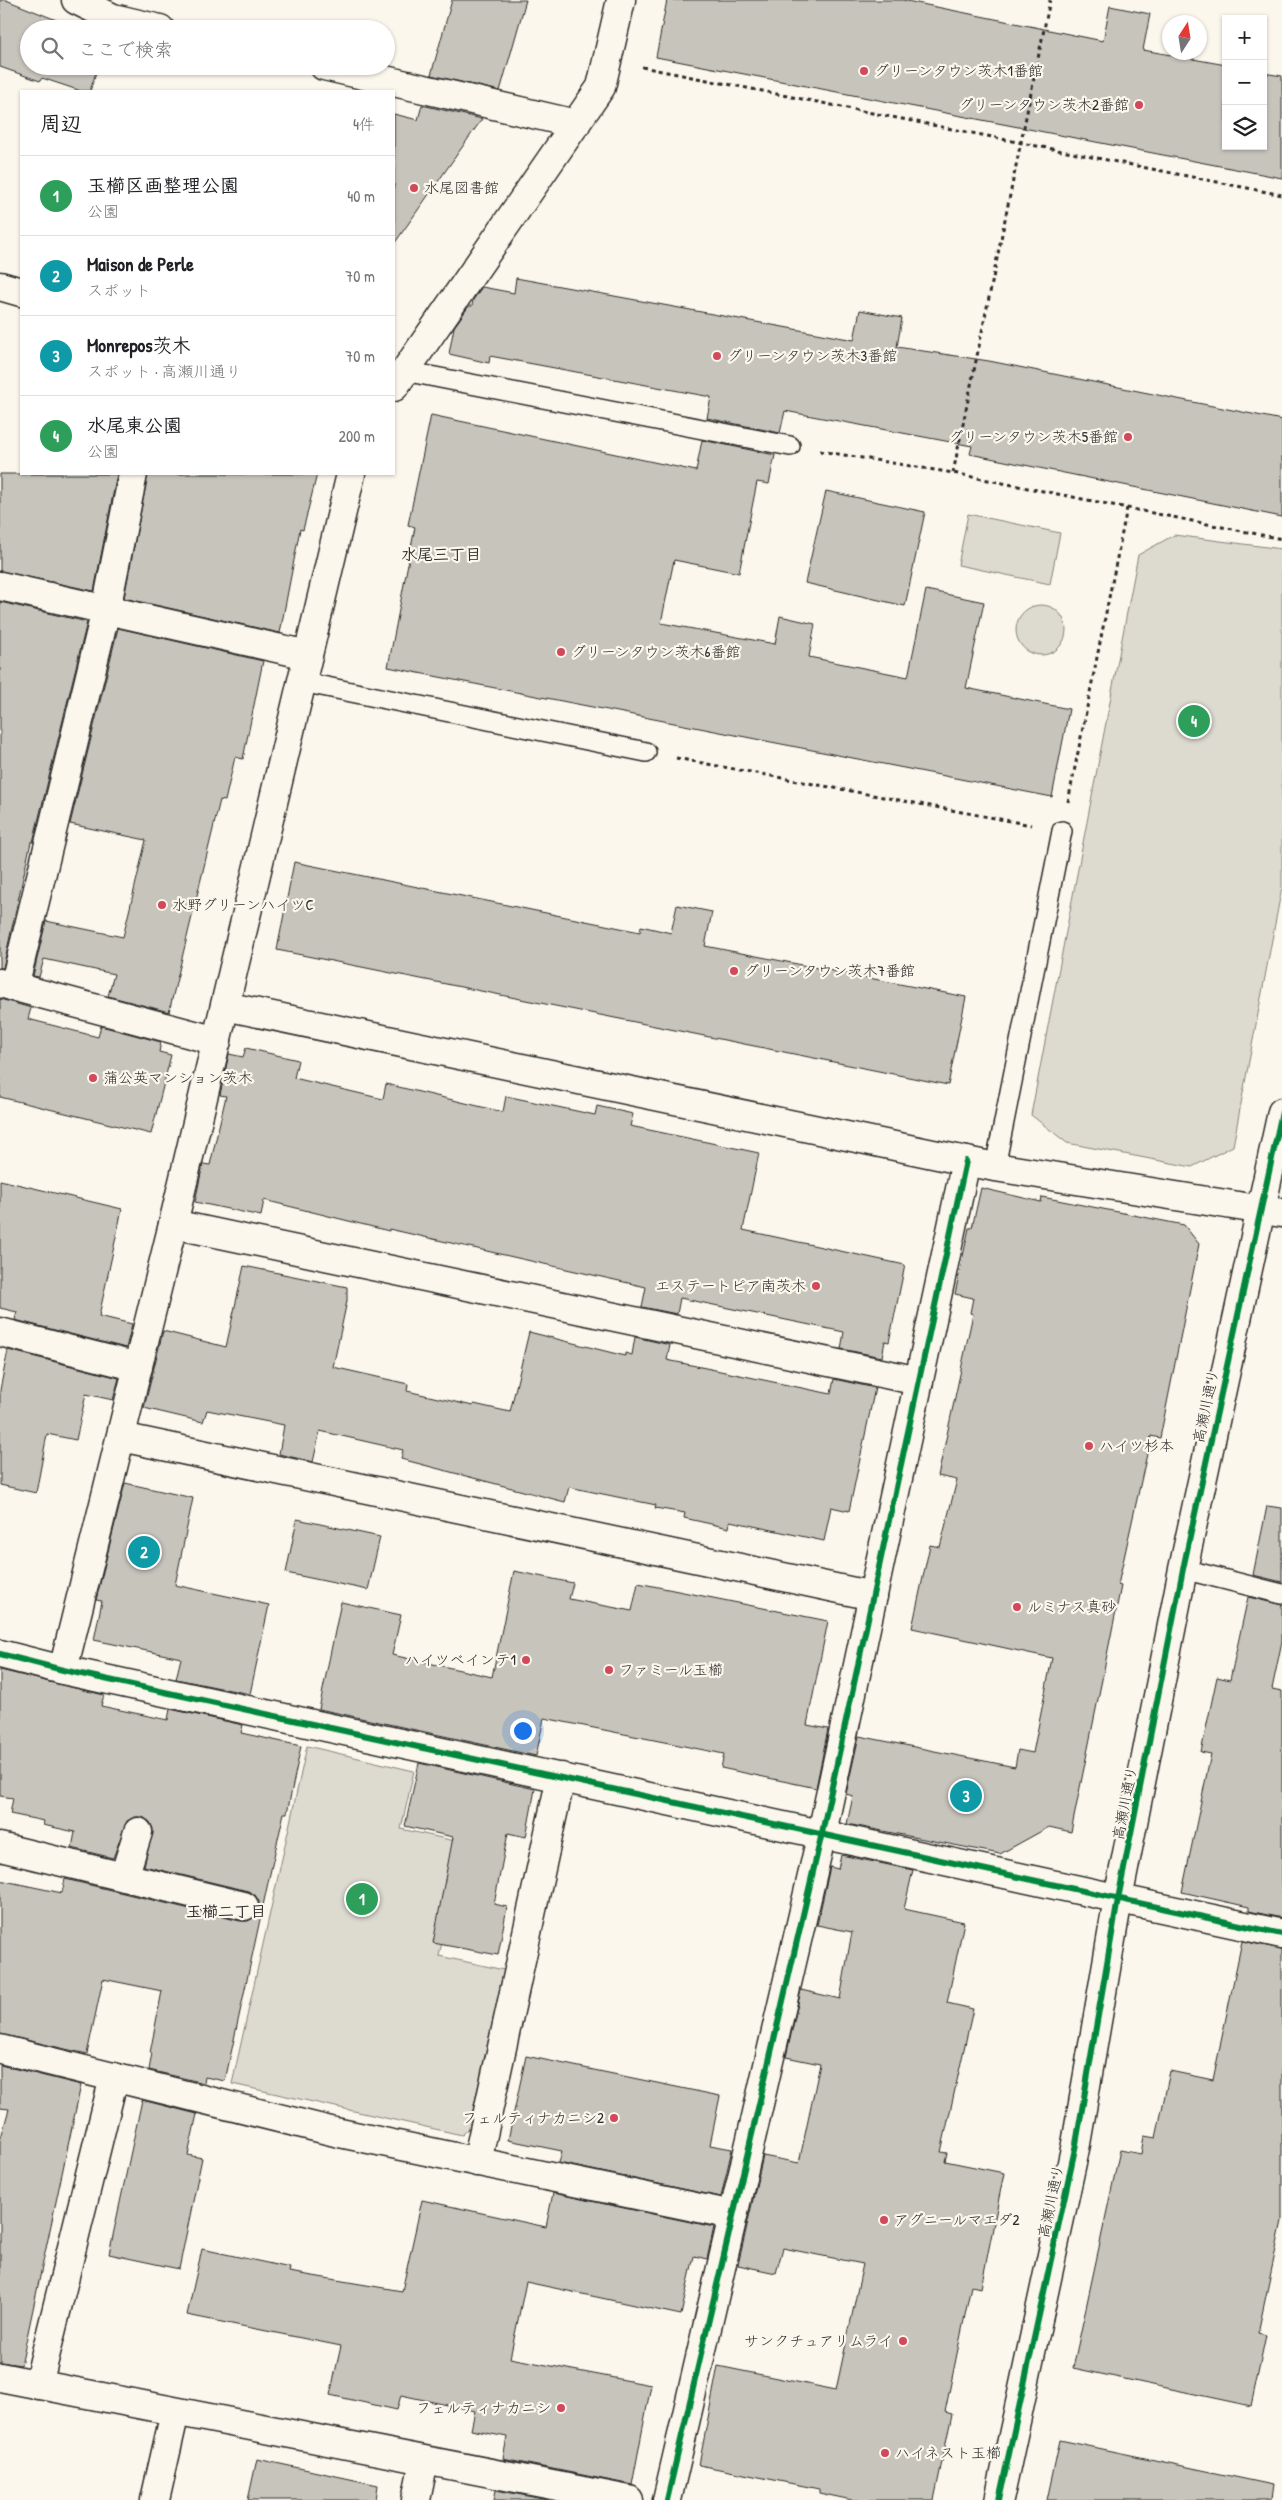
<!DOCTYPE html>
<html lang="ja">
<meta charset="utf-8">
<style>
:root{--surface:#fff;--page:#f6f6f6;--text:#202124;--muted:#757577;--line:#e0e0e0;--accent:#0f766e}
body{margin:0;font-family:"Patrick Hand","Klee One",sans-serif;background:var(--page);color:var(--text)}
.controls{position:absolute;right:15px;top:15px;display:grid;overflow:hidden;border-radius:0px;box-shadow:0 1px 4px #0004}
.controls button{width:45px;height:45px;display:grid;place-items:center;padding:0;border:0;border-bottom:1px solid var(--line);background:var(--surface);color:var(--text);font:25px sans-serif}
.compass{position:absolute;left:1162px;top:15px;width:45px;height:45px;border-radius:50%;background:var(--surface);box-shadow:0 1px 4px #0004;rotate:12deg}
.you{position:absolute;left:522px;top:1730px;width:18px;height:18px;margin:-12px;border:4px solid #fff;border-radius:50%;background:#1a73e8;box-shadow:0 0 0 8px #1a73e833}
.badge{display:grid;place-items:center;width:32px;height:32px;border-radius:50%;background:var(--accent);color:#fff;font-size:16px;font-weight:700}
.pin{position:absolute;translate:-50% -50%;border:2px solid #fff;box-shadow:0 1px 5px #0006}
.list{margin:0;padding:0;list-style:none}
h2{display:flex;justify-content:space-between;align-items:center;height:65px;margin:0;padding:0 20px;font-size:21px}
h2 small{font-size:16px;font-weight:400;color:var(--muted)}
.list li{display:grid;grid-template-columns:32px 1fr auto;gap:15px;align-items:center;box-sizing:border-box;height:80px;padding:0 20px;border-top:1px solid var(--line)}
.list b{display:block;font-size:19px;white-space:nowrap}
.list p{margin:0;font-size:16px;white-space:nowrap;color:var(--muted)}
.list em{font-size:16px;font-style:normal;color:var(--muted)}
.icon{flex:none;width:28px;height:28px;fill:none;stroke:currentColor;stroke-width:2;stroke-linecap:round;stroke-linejoin:round}
.map{position:relative;flex:none;width:1282px;height:2500px;overflow:hidden}
.search{position:absolute;background:var(--surface);box-shadow:0 1px 4px #0004;left:20px;top:20px;width:375px;height:55px;display:flex;align-items:center;gap:12px;box-sizing:border-box;padding:0 18px;border-radius:28px;color:var(--muted);font-size:19px}
.panel{position:absolute;background:var(--surface);box-shadow:0 1px 4px #0004;left:20px;top:90px;width:375px;height:385px;border-radius:0px}
.map>svg:first-child{display:block}
.green{fill:#dddad0;stroke:#84827e}
.building{fill:#c7c4bc;stroke:#2b2b2b}
.lines{fill:none;stroke-linecap:round;stroke-linejoin:round}
.service-casing{stroke:#2b2b2b;stroke-width:22}
.minor-casing{stroke:#2b2b2b;stroke-width:31}
.tertiary-casing{stroke:#2b2b2b;stroke-width:31}
.path{stroke:#2b2b2b;stroke-width:3;stroke-dasharray:4 4;stroke-linecap:butt}
.service{stroke:#fbf7ec;stroke-width:19}
.minor{stroke:#fbf7ec;stroke-width:28}
.tertiary{stroke:#fbf7ec;stroke-width:28}
.cycleway-casing{stroke:#fbf7ec;stroke-width:9}
.cycleway{stroke:#00873e;stroke-width:6}
.poi-dot{fill:#d1495b;stroke:#fbf7ec;stroke-width:2}
.labels{text-anchor:middle;stroke-width:4.5;stroke-linejoin:round;paint-order:stroke}
.poi-label{font-size:15px;fill:#2b2b2b;stroke:#fbf7ec;text-anchor:start}
.street-label{font-size:15px;fill:#2b2b2b;stroke:#fbf7ec}
.neighbourhood-label{font-size:16px;font-weight:bold;fill:#2b2b2b;stroke:#fbf7ec}
</style>
<div class="map">
<svg width="1282" height="2500" viewBox="0 0 1282 2500">
<rect width="100%" height="100%" fill="#fbf7ec"/>
<filter id="ink" filterUnits="userSpaceOnUse"><feTurbulence type="fractalNoise" baseFrequency=".02" numOctaves="2"/><feDisplacementMap in="SourceGraphic" scale="10" xChannelSelector="R" yChannelSelector="G"/><feConvolveMatrix kernelMatrix="1 2 1 2 8 2 1 2 1" color-interpolation-filters="sRGB"/></filter>
<g filter="url(#ink)">
<g class="green">
<path d="M 968,514 L 1060,533 L 1050,584 L 958,565 Z"/>
<path d="M 1174,535 L 1282,549 L 1282,887 L 1233,1146 L 1192,1167 L 1067,1143 L 1031,1115 L 1138,555 Z"/>
<circle cx="1041" cy="630" r="25"/>
<path d="M 307,1746 L 414,1771 L 401,1829 L 464,1843 L 439,1956 L 504,1970 L 469,2128 L 462,2135 L 232,2084 Z"/>
</g>
<g class="building">
<path d="M 0,0 L 6,0 L 79,29 L 29,29 L 29,66 L 98,66 L 90,91 L 81,91 L 42,78 L 40,81 L 0,67 Z"/>
<path d="M 452,0 L 526,0 L 500,91 L 431,75 Z"/>
<path d="M 667,0 L 902,0 L 1103,41 L 1110,6 L 1150,14 L 1143,50 L 1226,65 L 1226,146 L 1263,146 L 1263,73 L 1282,76 L 1282,178 L 656,57 Z"/>
<path d="M 422,105 L 482,119 L 394,244 L 394,114 L 418,120 Z"/>
<path d="M 516,278 L 854,340 L 860,310 L 902,318 L 897,347 L 989,361 L 1282,420 L 1282,517 L 970,454 L 972,446 L 785,411 L 780,433 L 707,418 L 711,397 L 490,356 L 489,363 L 449,354 L 454,327 L 469,306 L 472,306 L 473,300 L 482,287 L 514,293 Z"/>
<path d="M 431,415 L 696,471 L 702,440 L 775,455 L 769,484 L 757,482 L 739,573 L 674,560 L 661,623 L 775,644 L 780,616 L 815,624 L 809,657 L 908,677 L 926,590 L 984,602 L 966,688 L 1069,709 L 1052,797 L 388,667 L 415,527 L 408,525 Z"/>
<path d="M 0,474 L 117,474 L 94,591 L 0,571 Z"/>
<path d="M 148,474 L 317,474 L 303,530 L 300,529 L 280,633 L 124,598 Z"/>
<path d="M 826,491 L 925,512 L 905,606 L 805,583 Z"/>
<path d="M 0,602 L 87,622 L 33,842 L 31,842 L 3,968 L 0,968 Z"/>
<path d="M 118,628 L 263,661 L 243,759 L 235,757 L 225,801 L 220,800 L 169,1012 L 108,996 L 114,974 L 44,959 L 39,977 L 33,976 L 46,921 L 123,937 L 146,840 L 70,824 Z"/>
<path d="M 294,862 L 640,932 L 641,926 L 671,933 L 677,905 L 712,912 L 705,946 L 966,997 L 948,1085 L 277,950 Z"/>
<path d="M 0,999 L 31,1008 L 28,1019 L 98,1037 L 101,1026 L 161,1042 L 159,1052 L 171,1055 L 151,1134 L 0,1097 Z"/>
<path d="M 246,1048 L 298,1060 L 294,1078 L 383,1099 L 386,1084 L 503,1112 L 506,1096 L 595,1115 L 597,1106 L 633,1114 L 630,1126 L 759,1153 L 743,1230 L 905,1265 L 889,1342 L 885,1341 L 882,1357 L 841,1349 L 844,1332 L 680,1298 L 677,1314 L 642,1307 L 646,1287 L 389,1229 L 389,1231 L 264,1200 L 261,1216 L 195,1202 L 203,1164 L 210,1165 L 226,1096 L 220,1095 L 229,1054 L 243,1057 Z"/>
<path d="M 0,1180 L 122,1209 L 99,1316 L 132,1324 L 126,1348 L 15,1320 L 17,1312 L 0,1308 Z"/>
<path d="M 981,1188 L 1041,1202 L 1042,1197 L 1184,1225 L 1199,1244 L 1160,1438 L 1151,1436 L 1118,1585 L 1121,1586 L 1071,1832 L 1049,1827 L 1000,1854 L 847,1824 L 853,1796 L 846,1794 L 859,1736 L 1015,1767 L 1018,1750 L 1033,1753 L 1052,1658 L 912,1628 L 930,1545 L 940,1547 L 957,1480 L 938,1476 L 973,1314 L 970,1313 L 973,1298 L 955,1294 L 969,1228 L 972,1228 Z"/>
<path d="M 244,1266 L 347,1287 L 347,1301 L 333,1367 L 408,1384 L 407,1391 L 473,1406 L 474,1404 L 510,1412 L 529,1332 L 625,1356 L 625,1353 L 632,1355 L 635,1337 L 670,1345 L 667,1360 L 831,1394 L 834,1379 L 875,1388 L 849,1511 L 831,1507 L 824,1541 L 730,1521 L 729,1528 L 684,1518 L 685,1513 L 655,1508 L 656,1505 L 569,1487 L 565,1502 L 401,1459 L 403,1450 L 320,1431 L 313,1462 L 279,1454 L 284,1425 L 207,1410 L 203,1422 L 144,1408 L 163,1331 L 226,1347 Z"/>
<path d="M 8,1350 L 119,1378 L 113,1400 L 86,1394 L 76,1440 L 47,1434 L 36,1493 L 0,1485 L 0,1390 Z"/>
<path d="M 125,1483 L 193,1498 L 175,1585 L 269,1605 L 250,1694 L 176,1679 L 181,1658 L 94,1640 L 102,1601 L 96,1600 Z"/>
<path d="M 1267,1506 L 1282,1508 L 1282,1582 L 1253,1575 Z"/>
<path d="M 297,1519 L 380,1537 L 368,1590 L 286,1573 Z"/>
<path d="M 514,1571 L 573,1583 L 569,1599 L 632,1611 L 638,1583 L 828,1621 L 807,1725 L 828,1729 L 816,1788 L 721,1768 L 724,1754 L 544,1718 L 536,1756 L 319,1709 L 341,1602 L 401,1615 L 392,1655 L 492,1677 Z"/>
<path d="M 1248,1597 L 1282,1605 L 1282,1641 L 1272,1689 L 1282,1691 L 1282,1918 L 1249,1911 L 1249,1907 L 1182,1892 L 1211,1754 L 1201,1752 L 1217,1677 L 1230,1680 Z"/>
<path d="M 0,1670 L 104,1695 L 101,1706 L 168,1720 L 170,1709 L 243,1725 L 241,1733 L 301,1746 L 287,1813 L 284,1813 L 269,1878 L 225,2081 L 205,2077 L 204,2083 L 149,2070 L 152,2053 L 150,2053 L 162,1991 L 103,1979 L 87,2054 L 0,2034 L 0,1880 L 62,1893 L 65,1879 L 240,1921 L 248,1921 L 255,1917 L 259,1909 L 259,1901 L 255,1895 L 248,1891 L 144,1866 L 153,1829 L 150,1822 L 143,1817 L 134,1817 L 127,1821 L 113,1858 L 72,1848 L 75,1832 L 43,1825 L 44,1821 L 10,1814 L 13,1798 L 0,1796 Z"/>
<path d="M 419,1763 L 535,1789 L 526,1837 L 508,1833 L 494,1904 L 507,1907 L 498,1955 L 433,1943 L 453,1837 L 405,1826 Z"/>
<path d="M 841,1855 L 913,1870 L 904,1909 L 964,1922 L 947,2003 L 973,2009 L 941,2152 L 947,2153 L 945,2161 L 1004,2173 L 981,2288 L 971,2286 L 945,2412 L 952,2414 L 934,2500 L 852,2500 L 819,2493 L 819,2489 L 699,2465 L 718,2366 L 836,2390 L 863,2264 L 783,2248 L 776,2273 L 738,2265 L 763,2156 L 799,2163 L 820,2064 L 786,2057 L 801,1990 L 840,1999 L 852,1932 L 817,1925 L 830,1867 L 838,1869 Z"/>
<path d="M 1242,1941 L 1282,1949 L 1282,2221 L 1258,2333 L 1266,2335 L 1251,2406 L 1073,2368 L 1120,2150 L 1141,2154 L 1144,2136 L 1156,2138 L 1170,2071 L 1213,2080 Z"/>
<path d="M 526,2056 L 720,2096 L 710,2145 L 732,2149 L 721,2197 L 559,2163 L 562,2151 L 508,2140 Z"/>
<path d="M 0,2065 L 81,2085 L 21,2365 L 0,2362 L 0,2141 L 9,2109 L 0,2108 Z"/>
<path d="M 142,2100 L 197,2114 L 188,2155 L 202,2158 L 179,2269 L 109,2254 Z"/>
<path d="M 553,2193 L 714,2227 L 707,2259 L 694,2256 L 681,2315 L 526,2282 L 510,2358 L 651,2385 L 632,2485 L 503,2459 L 507,2437 L 471,2430 L 475,2411 L 401,2395 L 397,2410 L 330,2395 L 341,2346 L 187,2315 L 202,2249 L 290,2268 L 289,2272 L 402,2291 L 422,2200 L 546,2227 Z"/>
<path d="M 1060,2440 L 1273,2485 L 1271,2500 L 1047,2500 Z"/>
<path d="M 257,2459 L 378,2485 L 376,2500 L 248,2500 Z"/>
<path d="M 496,2490 L 548,2500 L 494,2500 Z"/>
</g>
<g class="lines">
<defs>
<g id="service">
<path d="M 404,371 L 790,446"/>
<path d="M 302,682 L 646,752"/>
<path d="M 995,1167 L 1062,831"/>
<path d="M 1183,1569 L 1282,1594"/>
</g>
<g id="minor">
<path d="M 76,0 L 113,18 L 160,29"/>
<path d="M 324,66 L 576,124"/>
<path d="M 0,286 L 21,292"/>
<path d="M 394,387 L 601,87 L 621,0"/>
<path d="M 0,586 L 308,655"/>
<path d="M 0,983 L 217,1041"/>
<path d="M 14,987 L 106,610 L 133,474"/>
<path d="M 225,1006 L 995,1167 L 1282,1213"/>
<path d="M 173,1224 L 919,1381"/>
<path d="M 0,1332 L 138,1367"/>
<path d="M 121,1437 L 873,1596"/>
<path d="M 0,1654 L 63,1670 L 1282,1934"/>
<path d="M 63,1670 L 173,1224 L 351,474"/>
<path d="M 0,1847 L 244,1906"/>
<path d="M 124,1877 L 138,1832"/>
<path d="M 0,2049 L 335,2132 L 733,2215"/>
<path d="M 477,2162 L 561,1777"/>
<path d="M 0,2377 L 629,2500"/>
<path d="M 38,2385 L 114,2077"/>
<path d="M 155,2500 L 175,2412"/>
<path d="M 416,2500 L 424,2461"/>
<path d="M 667,2500 L 822,1833 L 966,1161"/>
</g>
<path id="tertiary" d="M 999,2500 L 1076,2144 L 1118,1899 L 1183,1569 L 1282,1112"/>
</defs>
<use href="#service" class="service-casing"/>
<use href="#minor" class="minor-casing"/>
<use href="#tertiary" class="tertiary-casing"/>
<g class="path">
<path d="M 642,67 L 1282,195"/>
<path d="M 820,451 L 953,473 L 1282,539"/>
<path d="M 953,473 L 1050,0"/>
<path d="M 676,758 L 1031,825"/>
<path d="M 1068,802 L 1127,508"/>
</g>
<use href="#service" class="service"/>
<use href="#minor" class="minor"/>
<use href="#tertiary" class="tertiary"/>
<defs>
<g id="cycleway">
<path d="M 0,1654 L 63,1670 L 1282,1934"/>
<path d="M 667,2500 L 822,1833 L 966,1161"/>
<path d="M 999,2500 L 1076,2144 L 1118,1899 L 1183,1569 L 1282,1112"/>
</g>
</defs>
<use href="#cycleway" class="cycleway-casing"/>
<use href="#cycleway" class="cycleway"/>
</g>
</g>
<g class="poi-dot">
<circle cx="864" cy="71" r="5"/>
<circle cx="1139" cy="105" r="5"/>
<circle cx="414" cy="188" r="5"/>
<circle cx="717" cy="356" r="5"/>
<circle cx="1128" cy="437" r="5"/>
<circle cx="561" cy="652" r="5"/>
<circle cx="162" cy="905" r="5"/>
<circle cx="734" cy="971" r="5"/>
<circle cx="93" cy="1078" r="5"/>
<circle cx="816" cy="1286" r="5"/>
<circle cx="1089" cy="1446" r="5"/>
<circle cx="1017" cy="1607" r="5"/>
<circle cx="526" cy="1660" r="5"/>
<circle cx="609" cy="1670" r="5"/>
<circle cx="614" cy="2118" r="5"/>
<circle cx="884" cy="2220" r="5"/>
<circle cx="903" cy="2341" r="5"/>
<circle cx="561" cy="2408" r="5"/>
<circle cx="885" cy="2453" r="5"/>
</g>
<g class="labels">
<g class="poi-label">
<text x="874" y="76">グリーンタウン茨木1番館</text>
<text x="1129" y="110" text-anchor="end">グリーンタウン茨木2番館</text>
<text x="424" y="193">水尾図書館</text>
<text x="727" y="361">グリーンタウン茨木3番館</text>
<text x="1118" y="442" text-anchor="end">グリーンタウン茨木5番館</text>
<text x="571" y="657">グリーンタウン茨木6番館</text>
<text x="172" y="910">水野グリーンハイツC</text>
<text x="744" y="976">グリーンタウン茨木7番館</text>
<text x="103" y="1083">蒲公英マンション茨木</text>
<text x="806" y="1291" text-anchor="end">エステートピア南茨木</text>
<text x="1099" y="1451">ハイツ杉本</text>
<text x="1027" y="1612">ルミナス真砂</text>
<text x="516" y="1665" text-anchor="end">ハイツベインテ1</text>
<text x="619" y="1675">ファミール玉櫛</text>
<text x="604" y="2123" text-anchor="end">フェルティナカニシ2</text>
<text x="894" y="2225">アグニールマエダ2</text>
<text x="893" y="2346" text-anchor="end">サンクチュアリムライ</text>
<text x="551" y="2413" text-anchor="end">フェルティナカニシ</text>
<text x="895" y="2458">ハイネスト玉櫛</text>
</g>
<g class="street-label">
<text transform="translate(1206 1406) rotate(-78)" y="5">高瀬川通り</text>
<text transform="translate(1125 1803) rotate(-79)" y="5">高瀬川通り</text>
<text transform="translate(1051 2201) rotate(-78)" y="5">高瀬川通り</text>
</g>
<g class="neighbourhood-label">
<text x="441" y="560">水尾三丁目</text>
<text x="226" y="1917">玉櫛二丁目</text>
</g>
</g>
</svg>
<div class="controls">
<button>+</button>
<button>−</button>
<button><svg class="icon" aria-label="layers" viewBox="0 0 24 24"><path d="M12 4l9 5-9 5-9-5zM3 14l9 5 9-5"/></svg></button>
</div>
<svg class="compass" viewBox="-18 -18 36 36"><path d="M0-13l5 13h-10z" fill="#e53935"/><path d="M0 13l5-13h-10z" fill="#757577"/></svg>
<div class="you"></div>
<div class="pin badge" style="left:362px;top:1899px;background:#2e9e5b">1</div>
<div class="pin badge" style="left:144px;top:1552px;background:#0f9aa8">2</div>
<div class="pin badge" style="left:966px;top:1796px;background:#0f9aa8">3</div>
<div class="pin badge" style="left:1194px;top:721px;background:#2e9e5b">4</div>
<div class="search"><svg class="icon" aria-label="search" viewBox="0 0 24 24"><circle cx="10" cy="10" r="6"/><path d="M15 15l6 6"/></svg>ここで検索</div>
<section class="panel">
<h2>周辺<small>4件</small></h2>
<ul class="list">
<li><span class="badge" style="background:#2e9e5b">1</span><div><b>玉櫛区画整理公園</b><p>公園</p></div><em>40 m</em></li>
<li><span class="badge" style="background:#0f9aa8">2</span><div><b>Maison de Perle</b><p>スポット</p></div><em>70 m</em></li>
<li><span class="badge" style="background:#0f9aa8">3</span><div><b>Monrepos茨木</b><p>スポット · 高瀬川通り</p></div><em>70 m</em></li>
<li><span class="badge" style="background:#2e9e5b">4</span><div><b>水尾東公園</b><p>公園</p></div><em>200 m</em></li>
</ul>
</section>
</div>
